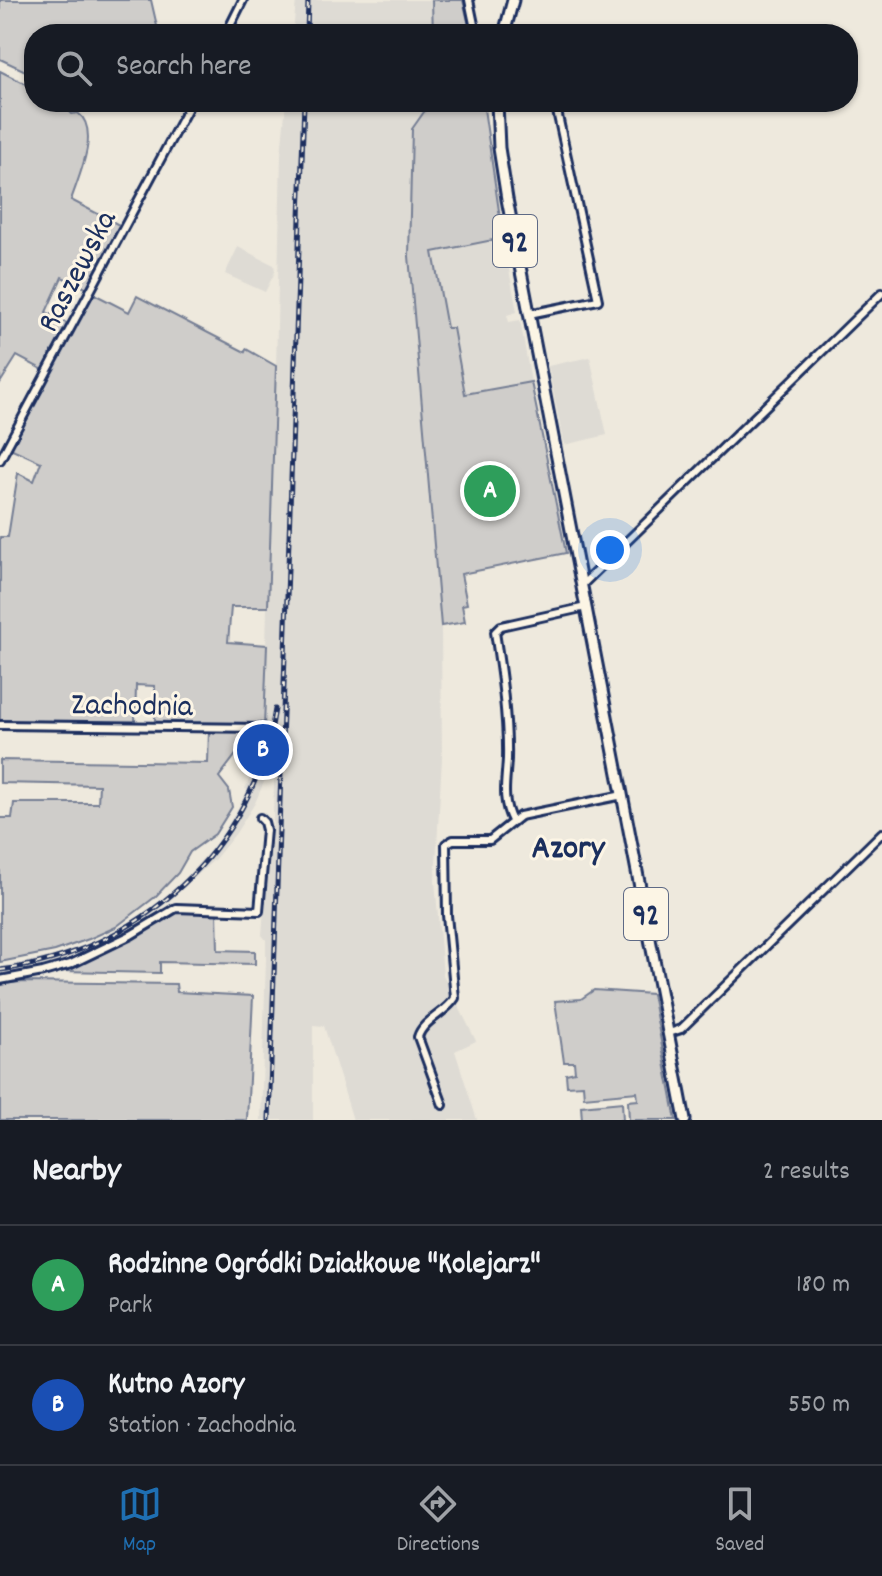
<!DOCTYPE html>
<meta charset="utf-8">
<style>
:root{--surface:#171b24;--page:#242831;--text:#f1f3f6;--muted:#9ea1a6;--line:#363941;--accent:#1f6fb2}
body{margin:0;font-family:Dekko,sans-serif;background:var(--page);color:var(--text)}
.you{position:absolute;left:610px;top:550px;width:28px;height:28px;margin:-20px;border:6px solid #fff;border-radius:50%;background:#1a73e8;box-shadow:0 0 0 12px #1a73e833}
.badge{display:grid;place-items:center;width:52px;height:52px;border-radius:50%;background:var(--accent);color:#fff;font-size:26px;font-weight:700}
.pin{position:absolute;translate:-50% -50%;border:4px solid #fff;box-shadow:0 2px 8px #0006}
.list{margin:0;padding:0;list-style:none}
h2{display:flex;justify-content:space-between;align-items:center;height:104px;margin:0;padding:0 32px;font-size:34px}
h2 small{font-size:26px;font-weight:400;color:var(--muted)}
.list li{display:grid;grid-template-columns:52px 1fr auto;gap:24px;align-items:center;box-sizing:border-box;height:120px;padding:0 32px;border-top:2px solid var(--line)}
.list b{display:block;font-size:30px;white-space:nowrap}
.list p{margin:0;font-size:26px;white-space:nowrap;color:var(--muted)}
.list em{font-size:26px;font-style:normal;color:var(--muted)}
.icon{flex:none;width:44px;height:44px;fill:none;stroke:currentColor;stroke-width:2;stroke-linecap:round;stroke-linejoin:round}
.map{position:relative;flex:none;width:882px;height:1120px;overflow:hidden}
.search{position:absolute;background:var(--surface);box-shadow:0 2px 6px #0004;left:24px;right:24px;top:24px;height:88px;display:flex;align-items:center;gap:20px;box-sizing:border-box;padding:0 28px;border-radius:32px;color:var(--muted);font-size:30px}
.sheet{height:344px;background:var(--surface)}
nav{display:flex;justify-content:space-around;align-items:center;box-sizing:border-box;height:112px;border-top:2px solid var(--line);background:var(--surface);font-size:22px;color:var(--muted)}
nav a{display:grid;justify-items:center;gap:4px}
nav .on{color:var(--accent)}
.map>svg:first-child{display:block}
.built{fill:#dedbd4}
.green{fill:#cfcdca;stroke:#757e94;stroke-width:2}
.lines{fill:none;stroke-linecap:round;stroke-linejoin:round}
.street-casing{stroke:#1b2f5e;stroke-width:12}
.primary-casing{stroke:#1b2f5e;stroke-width:15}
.street{stroke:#fcf5e5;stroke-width:6}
.primary{stroke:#fcf5e5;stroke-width:9}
.rail-casing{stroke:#1b2f5e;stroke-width:5}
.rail{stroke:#fcf5e5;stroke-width:2;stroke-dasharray:6;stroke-linecap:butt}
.labels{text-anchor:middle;stroke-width:6;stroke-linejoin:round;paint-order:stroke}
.shield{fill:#fcf5e5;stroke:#5e6a86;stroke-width:2}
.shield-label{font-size:30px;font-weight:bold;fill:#1b2f5e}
.street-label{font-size:32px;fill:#1b2f5e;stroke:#fcf5e5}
.neighbourhood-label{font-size:34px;font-weight:bold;fill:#1b2f5e;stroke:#fcf5e5}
</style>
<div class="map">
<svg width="882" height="1120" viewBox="0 0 882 1120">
<rect width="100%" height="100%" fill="#eee9dd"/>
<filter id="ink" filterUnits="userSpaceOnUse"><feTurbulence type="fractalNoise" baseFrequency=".0125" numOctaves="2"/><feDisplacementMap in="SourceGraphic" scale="16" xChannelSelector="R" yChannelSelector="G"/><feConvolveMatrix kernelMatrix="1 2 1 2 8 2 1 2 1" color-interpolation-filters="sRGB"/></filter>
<g filter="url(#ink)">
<g class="built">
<path d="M 296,0 L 432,0 L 433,34 L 293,34 Z"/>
<path d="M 286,102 L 431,102 L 412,129 L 409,256 L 441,626 L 442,758 L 435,881 L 443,975 L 476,1041 L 455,1051 L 477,1120 L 353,1120 L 324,1026 L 313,1025 L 313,1120 L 261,1120 L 266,959 L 266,940 L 262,935 L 269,844 L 272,842 L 275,756 L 255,803 L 236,833 L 215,859 L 170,900 L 149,916 L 94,947 L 53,961 L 0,972 L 0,967 L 55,956 L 99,939 L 133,921 L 174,891 L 221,838 L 248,790 L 245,789 L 256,762 L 258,762 L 267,728 L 264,727 L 269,527 L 275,411 L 281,155 Z"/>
<path d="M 503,238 L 517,312 L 507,315 L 509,322 L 520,320 L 531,382 L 465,395 L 453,328 L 447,328 L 432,252 Z"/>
<path d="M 238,247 L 274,265 L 275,272 L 265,292 L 225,274 Z"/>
<path d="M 590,357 L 607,435 L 564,445 L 548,366 Z"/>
</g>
<g class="green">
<path d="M 0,0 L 151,0 L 157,26 L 155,34 L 34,34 L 34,75 L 0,59 Z"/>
<path d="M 432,0 L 463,0 L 471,34 L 433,34 Z"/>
<path d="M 0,71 L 34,88 L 34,102 L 60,102 L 72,114 L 78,113 C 101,130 78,178 71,200 L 123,227 L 90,290 L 62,277 L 46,312 L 70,325 L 45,371 L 17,356 L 0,383 Z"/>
<path d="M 431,102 L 483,102 L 503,238 L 433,252 L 447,328 L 453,328 L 465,394 L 531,382 L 566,553 L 461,574 L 467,604 L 462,605 L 465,622 L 441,626 L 409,256 L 412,129 Z"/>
<path d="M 94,294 L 129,312 L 137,296 L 245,352 L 246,349 L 276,366 L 268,607 L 231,607 L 228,642 L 267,645 L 264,727 L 155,722 L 155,686 L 136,685 L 135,725 L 0,723 L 0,537 L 8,537 L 18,473 L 34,481 L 41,462 L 10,448 L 22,420 Z"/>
<path d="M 209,729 L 248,731 L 250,736 L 219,777 L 229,790 L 232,807 L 215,834 L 190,852 L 178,873 L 155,897 L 116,927 L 89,939 L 55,951 L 0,962 L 0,818 L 12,818 L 14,803 L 98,803 L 99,785 L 0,783 L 0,760 L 208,763 Z"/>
<path d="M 179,909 L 217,911 L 218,950 L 255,951 L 255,964 L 160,962 L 160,973 L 60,971 C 88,960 117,949 142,933 C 154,925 165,914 179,909 Z"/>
<path d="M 21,982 L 176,984 L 177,992 L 253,996 L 247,1120 L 0,1120 L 0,984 Z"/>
<path d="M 594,990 L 652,994 L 676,1120 L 629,1120 L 628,1101 L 638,1100 L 637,1092 L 584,1097 L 583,1085 L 567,1086 L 566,1074 L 575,1072 L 574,1062 L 564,1062 L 555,1001 L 581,999 Z"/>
<path d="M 622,1102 L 623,1120 L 582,1120 L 581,1106 Z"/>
</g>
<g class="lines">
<defs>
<g id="street">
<path d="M 469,0 L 476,34"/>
<path d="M 226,34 L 243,0"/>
<path d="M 529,314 L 598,300 L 555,102"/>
<path d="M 0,460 L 191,102"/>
<path d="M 582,585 L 882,293"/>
<path d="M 0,725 L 263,728"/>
<path d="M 512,821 C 501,799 506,782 507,759 C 508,719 501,671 495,632 L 501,626 L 586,607"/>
<path d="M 0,980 L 43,972 L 71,964 L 131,935 L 176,908 L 259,911 L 266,830 L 264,822 L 260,818"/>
<path d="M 669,1033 L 681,1029 L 882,833"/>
<path d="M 443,1105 L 418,1037 C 423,1020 446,1013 455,998 L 447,915 L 446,844 L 453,840 L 490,840 L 520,816 L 623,795"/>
</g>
<g id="primary">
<path d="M 504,34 L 513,0"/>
<path d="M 497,102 L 499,148 L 507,199 L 685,1120"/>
</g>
</defs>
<use href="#street" class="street-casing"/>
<use href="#primary" class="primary-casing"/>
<use href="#street" class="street"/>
<use href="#primary" class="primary"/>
<defs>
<g id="rail">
<path d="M 307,34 L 308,0"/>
<path d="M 0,970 C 139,953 254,849 275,709"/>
<path d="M 269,1120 L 304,102"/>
</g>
</defs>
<use href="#rail" class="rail-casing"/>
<use href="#rail" class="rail"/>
</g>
</g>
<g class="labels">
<g class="shield">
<rect x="493" y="215" width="44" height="52" rx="6"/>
<rect x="624" y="888" width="44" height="52" rx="6"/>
</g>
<g class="shield-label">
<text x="515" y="251">92</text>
<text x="646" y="924">92</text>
</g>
<g class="street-label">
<text transform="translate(75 270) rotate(-62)" y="11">Raszewska</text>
<text transform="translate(132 703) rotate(1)" y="11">Zachodnia</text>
</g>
<g class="neighbourhood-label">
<text x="568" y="857">Azory</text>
</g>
</g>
</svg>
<div class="you"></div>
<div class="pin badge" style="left:490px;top:491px;background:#2e9e5b">A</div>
<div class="pin badge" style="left:263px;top:750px;background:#1a4fb4">B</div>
<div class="search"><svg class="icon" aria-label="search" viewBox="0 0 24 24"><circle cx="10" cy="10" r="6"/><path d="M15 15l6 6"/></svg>Search here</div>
</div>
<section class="sheet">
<h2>Nearby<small>2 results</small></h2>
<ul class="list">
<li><span class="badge" style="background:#2e9e5b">A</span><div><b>Rodzinne Ogródki Działkowe &quot;Kolejarz&quot;</b><p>Park</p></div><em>180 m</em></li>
<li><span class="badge" style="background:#1a4fb4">B</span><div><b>Kutno Azory</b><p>Station · Zachodnia</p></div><em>550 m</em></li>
</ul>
</section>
<nav>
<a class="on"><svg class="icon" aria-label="map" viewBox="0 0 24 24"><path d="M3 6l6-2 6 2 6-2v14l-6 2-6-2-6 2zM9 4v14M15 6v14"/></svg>Map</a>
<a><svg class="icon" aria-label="directions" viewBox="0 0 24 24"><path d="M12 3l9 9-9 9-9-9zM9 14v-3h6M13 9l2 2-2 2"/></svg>Directions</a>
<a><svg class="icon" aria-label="saved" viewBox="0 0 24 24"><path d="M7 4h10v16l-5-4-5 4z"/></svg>Saved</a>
</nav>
